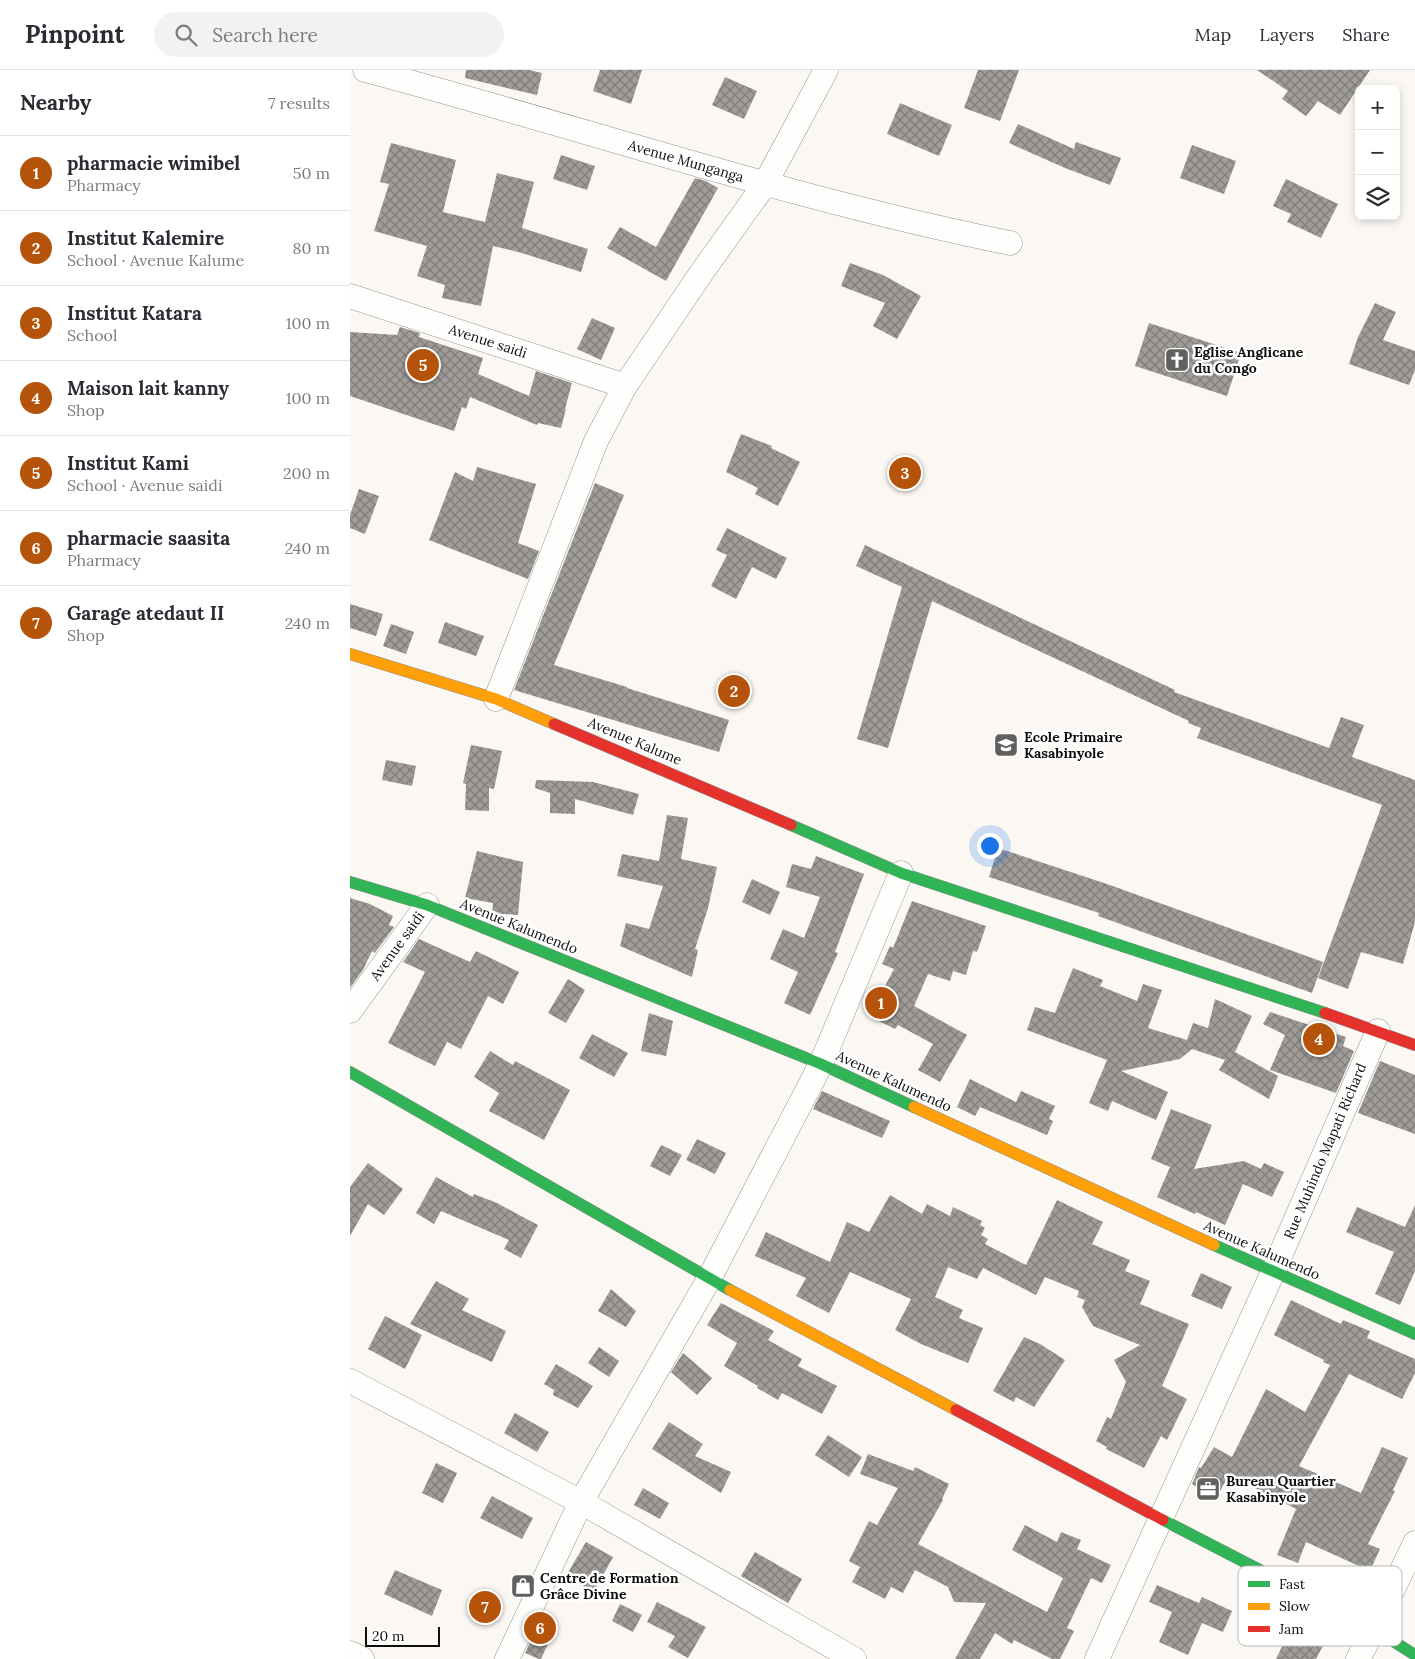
<!DOCTYPE html>
<meta charset="utf-8">
<style>
:root{--surface:#fff;--page:#f2f2f3;--text:#2b2b33;--muted:#7c7c81;--line:#e1e1e2;--accent:#b45309}
body{margin:0;font-family:Lora,serif;background:var(--page);color:var(--text)}
.controls{position:absolute;right:15px;top:15px;display:grid;overflow:hidden;border-radius:8px;box-shadow:0 2px 8px #0003}
.controls button{width:45px;height:45px;display:grid;place-items:center;padding:0;border:0;border-bottom:1px solid var(--line);background:var(--surface);color:var(--text);font:25px sans-serif}
.scale{position:absolute;left:15px;bottom:12px;width:75px;box-sizing:border-box;padding-left:5px;border:2px solid #0e0e0e;border-top:0;font-size:14px;line-height:18px;white-space:nowrap;color:#0e0e0e;-webkit-text-stroke:4px #fff;paint-order:stroke}
.you{position:absolute;left:639px;top:775px;width:18px;height:18px;margin:-12px;border:4px solid #fff;border-radius:50%;background:#1a73e8;box-shadow:0 0 0 8px #1a73e833}
.badge{display:grid;place-items:center;width:32px;height:32px;border-radius:50%;background:var(--accent);color:#fff;font-size:16px;font-weight:700}
.pin{position:absolute;translate:-50% -50%;border:2px solid #fff;box-shadow:0 1px 5px #0006}
.list{margin:0;padding:0;list-style:none}
h2{display:flex;justify-content:space-between;align-items:center;height:65px;margin:0;padding:0 20px;font-size:21px}
h2 small{font-size:16px;font-weight:400;color:var(--muted)}
.list li{display:grid;grid-template-columns:32px 1fr auto;gap:15px;align-items:center;box-sizing:border-box;height:75px;padding:0 20px;border-top:1px solid var(--line)}
.list b{display:block;font-size:19px;white-space:nowrap}
.list p{margin:0;font-size:16px;white-space:nowrap;color:var(--muted)}
.list em{font-size:16px;font-style:normal;color:var(--muted)}
.icon{flex:none;width:28px;height:28px;fill:none;stroke:currentColor;stroke-width:2;stroke-linecap:round;stroke-linejoin:round}
.map{position:relative;flex:none;width:1065px;height:1589px;overflow:hidden}
header{display:flex;align-items:center;gap:30px;box-sizing:border-box;height:70px;padding:0 25px;background:var(--surface);border-bottom:1px solid var(--line)}
header strong{font-size:24px}
nav{display:flex;gap:28px;margin-inline-start:auto;font-size:18px}
.search{width:350px;height:45px;background:var(--page);display:flex;align-items:center;gap:12px;box-sizing:border-box;padding:0 18px;border-radius:28px;color:var(--muted);font-size:19px}
main{display:flex}
aside{flex:1;background:var(--surface)}
.map>svg:first-child{display:block}
.building{fill:url(#building-cross-hatch)}
.lines{fill:none;stroke-linecap:round;stroke-linejoin:round}
.street-casing{stroke:#959392;stroke-width:25}
.fast-casing{stroke:#8b8a88;stroke-width:12}
.slow-casing{stroke:#8b8a88;stroke-width:12}
.jam-casing{stroke:#8b8a88;stroke-width:12}
.street{stroke:#fefefd;stroke-width:24}
.fast{stroke:#30b455;stroke-width:11}
.slow{stroke:#ff9f0a;stroke-width:11}
.jam{stroke:#e5322d;stroke-width:11}
.labels{text-anchor:middle;stroke-width:5;stroke-linejoin:round;paint-order:stroke}
.street-label{font-size:14px;fill:#0e0e0e;stroke:#fff}
.poi-label{font-size:14px;font-weight:bold;fill:#0e0e0e;stroke:#fff;text-anchor:start}
.key{fill:#fff;stroke:#b7b7b7;stroke-width:1}
.key-label{font-size:14px;fill:#0e0e0e}
</style>
<header>
<strong>Pinpoint</strong>
<div class="search"><svg class="icon" aria-label="search" viewBox="0 0 24 24"><circle cx="10" cy="10" r="6"/><path d="M15 15l6 6"/></svg>Search here</div>
<nav><a>Map</a><a>Layers</a><a>Share</a></nav>
</header>
<main>
<aside>
<h2>Nearby<small>7 results</small></h2>
<ul class="list">
<li><span class="badge">1</span><div><b>pharmacie wimibel</b><p>Pharmacy</p></div><em>50 m</em></li>
<li><span class="badge">2</span><div><b>Institut Kalemire</b><p>School · Avenue Kalume</p></div><em>80 m</em></li>
<li><span class="badge">3</span><div><b>Institut Katara</b><p>School</p></div><em>100 m</em></li>
<li><span class="badge">4</span><div><b>Maison lait kanny</b><p>Shop</p></div><em>100 m</em></li>
<li><span class="badge">5</span><div><b>Institut Kami</b><p>School · Avenue saidi</p></div><em>200 m</em></li>
<li><span class="badge">6</span><div><b>pharmacie saasita</b><p>Pharmacy</p></div><em>240 m</em></li>
<li><span class="badge">7</span><div><b>Garage atedaut II</b><p>Shop</p></div><em>240 m</em></li>
</ul>
</aside>
<div class="map">
<svg width="1065" height="1589" viewBox="0 0 1065 1589">
<defs>
<pattern id="building-cross-hatch" width="8" height="8" patternUnits="userSpaceOnUse" patternTransform="scale(1.25)"><rect width="8" height="8" fill="#9f9c99"/><path d="M0 0l8 8M0 8l8-8" fill="none" stroke="#807e7b"/></pattern>
</defs>
<rect width="100%" height="100%" fill="#fbf8f4"/>
<g class="building">
<path d="M 116,0 L 179,0 L 192,3 L 187,25 L 115,8 Z"/>
<path d="M 250,0 L 292,0 L 281,34 L 243,21 Z"/>
<path d="M 628,0 L 669,0 L 650,51 L 614,38 Z"/>
<path d="M 907,0 L 1020,0 L 990,45 L 968,31 L 956,46 L 932,29 L 938,21 Z"/>
<path d="M 375,7 L 407,21 L 394,49 L 362,35 Z"/>
<path d="M 550,33 L 602,55 L 589,86 L 537,64 Z"/>
<path d="M 668,54 L 724,79 L 726,72 L 771,88 L 760,115 L 715,98 L 659,73 Z"/>
<path d="M 41,73 L 106,90 L 93,142 L 135,152 L 147,103 L 184,112 L 172,158 L 238,179 L 231,202 L 172,183 L 143,176 L 131,236 L 92,228 L 95,215 L 67,206 L 77,176 L 24,161 L 39,114 L 30,112 Z"/>
<path d="M 842,75 L 886,91 L 874,124 L 830,108 Z"/>
<path d="M 211,85 L 245,96 L 237,120 L 203,109 Z"/>
<path d="M 345,108 L 356,111 L 368,118 L 316,211 L 257,178 L 270,157 L 306,177 Z"/>
<path d="M 936,109 L 988,134 L 971,168 L 937,152 L 941,144 L 923,136 Z"/>
<path d="M 500,193 L 533,205 L 571,226 L 547,269 L 523,256 L 535,233 L 491,216 Z"/>
<path d="M 1025,233 L 1046,242 L 1033,270 L 1065,281 L 1065,300 L 1059,315 L 999,294 L 1008,267 Z"/>
<path d="M 242,248 L 265,258 L 251,290 L 227,279 Z"/>
<path d="M 799,253 L 891,283 L 877,326 L 785,296 Z"/>
<path d="M 50,257 L 70,263 L 69,267 L 133,288 L 128,304 L 179,326 L 186,301 L 222,313 L 215,339 L 216,339 L 211,358 L 188,353 L 187,355 L 120,327 L 116,339 L 112,337 L 104,361 L 0,326 L 0,262 L 47,265 Z"/>
<path d="M 391,364 L 422,376 L 421,378 L 450,392 L 428,436 L 405,424 L 408,418 L 376,402 Z"/>
<path d="M 127,397 L 186,414 L 168,473 L 189,481 L 178,509 L 79,470 L 105,402 L 123,411 Z"/>
<path d="M 245,413 L 274,425 L 204,595 L 277,617 L 277,618 L 379,650 L 369,682 L 164,620 Z"/>
<path d="M 9,419 L 29,426 L 15,464 L 0,458 L 0,445 Z"/>
<path d="M 377,458 L 437,488 L 426,509 L 402,497 L 386,529 L 361,516 L 377,485 L 366,480 Z"/>
<path d="M 515,475 L 825,620 L 824,622 L 979,678 L 991,647 L 1014,655 L 1002,687 L 1065,710 L 1065,852 L 1053,894 L 1011,882 L 998,919 L 968,908 L 1032,735 L 847,668 L 851,658 L 838,653 L 839,651 L 582,531 L 538,678 L 507,669 L 552,517 L 506,496 Z"/>
<path d="M 0,534 L 33,544 L 26,566 L 0,558 Z"/>
<path d="M 95,552 L 134,566 L 126,586 L 88,573 Z"/>
<path d="M 41,554 L 64,562 L 56,584 L 33,576 Z"/>
<path d="M 121,675 L 152,681 L 144,719 L 139,718 L 139,741 L 115,740 L 116,714 L 113,713 Z"/>
<path d="M 36,690 L 66,696 L 62,716 L 32,710 Z"/>
<path d="M 186,710 L 243,712 L 289,724 L 283,745 L 225,729 L 225,744 L 200,743 L 200,723 L 185,718 Z"/>
<path d="M 317,745 L 338,748 L 331,789 L 367,797 L 358,838 L 345,879 L 348,880 L 342,907 L 270,876 L 276,853 L 299,859 L 313,816 L 267,806 L 272,784 L 309,791 Z"/>
<path d="M 648,778 L 757,814 L 973,892 L 962,923 L 748,846 L 749,843 L 639,807 Z"/>
<path d="M 127,781 L 173,792 L 168,845 L 142,843 L 143,833 L 115,828 Z"/>
<path d="M 466,786 L 514,804 L 485,882 L 488,883 L 460,945 L 434,933 L 448,902 L 420,889 L 433,859 L 454,868 L 470,827 L 436,817 L 442,794 L 461,799 Z"/>
<path d="M 402,809 L 430,822 L 420,845 L 392,832 Z"/>
<path d="M 0,828 L 20,834 L 43,846 L 39,855 L 44,857 L 27,880 L 25,883 L 22,881 L 13,900 L 0,918 Z"/>
<path d="M 562,831 L 636,856 L 627,882 L 623,881 L 616,905 L 603,901 L 600,911 L 578,904 L 564,936 L 617,965 L 590,1012 L 568,1000 L 583,974 L 548,955 L 545,959 L 519,946 L 544,899 L 532,894 L 540,876 L 543,878 Z"/>
<path d="M 69,869 L 120,892 L 126,881 L 169,902 L 153,934 L 138,926 L 111,979 L 97,972 L 85,996 L 38,973 L 75,902 L 53,892 Z"/>
<path d="M 723,898 L 753,910 L 750,916 L 787,931 L 793,914 L 812,920 L 798,958 L 837,970 L 843,953 L 858,958 L 865,929 L 902,946 L 885,982 L 928,1006 L 919,1029 L 869,1000 L 875,990 L 842,979 L 830,989 L 771,1001 L 818,1022 L 806,1050 L 762,1031 L 758,1041 L 739,1033 L 757,990 L 677,960 L 685,937 L 705,943 Z"/>
<path d="M 218,909 L 235,920 L 216,953 L 198,943 Z"/>
<path d="M 920,942 L 996,967 L 993,976 L 1004,981 L 986,1023 L 920,1000 L 935,965 L 913,954 Z"/>
<path d="M 299,943 L 323,951 L 316,986 L 291,981 Z"/>
<path d="M 242,964 L 278,983 L 264,1007 L 229,988 Z"/>
<path d="M 140,981 L 163,995 L 165,991 L 220,1020 L 194,1070 L 139,1041 L 149,1023 L 124,1007 Z"/>
<path d="M 1030,991 L 1065,1005 L 1065,1064 L 1008,1043 Z"/>
<path d="M 620,1009 L 666,1032 L 671,1021 L 705,1036 L 699,1049 L 703,1051 L 697,1065 L 630,1037 L 625,1046 L 607,1037 Z"/>
<path d="M 472,1021 L 540,1051 L 532,1068 L 463,1039 Z"/>
<path d="M 821,1039 L 862,1055 L 844,1099 L 894,1091 L 911,1099 L 914,1093 L 934,1102 L 922,1127 L 893,1114 L 875,1155 L 846,1142 L 845,1144 L 807,1127 L 820,1097 L 801,1089 Z"/>
<path d="M 347,1069 L 376,1083 L 365,1104 L 336,1090 Z"/>
<path d="M 311,1075 L 332,1085 L 320,1106 L 300,1096 Z"/>
<path d="M 18,1093 L 53,1119 L 34,1145 L 18,1134 L 0,1166 L 0,1117 Z"/>
<path d="M 86,1107 L 123,1127 L 124,1124 L 147,1133 L 188,1155 L 171,1188 L 154,1179 L 159,1170 L 91,1141 L 84,1154 L 66,1143 Z"/>
<path d="M 540,1125 L 572,1144 L 577,1134 L 600,1146 L 603,1137 L 632,1151 L 630,1155 L 635,1158 L 631,1165 L 638,1169 L 635,1174 L 676,1195 L 707,1130 L 753,1152 L 742,1174 L 780,1190 L 775,1201 L 800,1211 L 790,1234 L 839,1254 L 812,1316 L 837,1329 L 817,1370 L 811,1366 L 794,1398 L 756,1379 L 757,1377 L 746,1371 L 757,1347 L 761,1349 L 776,1312 L 764,1290 L 790,1275 L 743,1256 L 732,1237 L 735,1230 L 727,1227 L 729,1221 L 695,1207 L 686,1225 L 633,1198 L 627,1209 L 598,1197 L 585,1227 L 613,1240 L 609,1248 L 633,1258 L 618,1293 L 571,1274 L 545,1260 L 561,1229 L 500,1202 L 479,1243 L 446,1226 L 456,1208 L 405,1186 L 416,1162 L 480,1192 L 497,1152 L 519,1162 Z"/>
<path d="M 1065,1135 L 1065,1201 L 1050,1235 L 1025,1224 L 1044,1182 L 996,1162 L 1007,1137 L 1055,1157 Z"/>
<path d="M 851,1203 L 882,1217 L 872,1239 L 841,1226 Z"/>
<path d="M 86,1211 L 119,1229 L 112,1240 L 156,1261 L 142,1292 L 60,1254 Z"/>
<path d="M 261,1219 L 286,1241 L 276,1257 L 248,1241 Z"/>
<path d="M 941,1230 L 991,1254 L 993,1250 L 1020,1261 L 1017,1268 L 1065,1289 L 1065,1303 L 1052,1329 L 999,1304 L 949,1396 L 1011,1423 L 1032,1377 L 1058,1388 L 1043,1420 L 1045,1421 L 1018,1474 L 1030,1479 L 1020,1501 L 956,1472 L 948,1493 L 927,1485 L 946,1439 L 879,1405 L 866,1428 L 842,1414 L 849,1397 L 851,1398 L 864,1377 L 882,1387 L 916,1319 L 955,1342 L 980,1295 L 973,1292 L 974,1290 L 924,1265 Z"/>
<path d="M 371,1233 L 424,1261 L 418,1270 L 452,1289 L 448,1296 L 487,1316 L 472,1344 L 432,1323 L 428,1330 L 407,1318 L 408,1316 L 374,1296 L 387,1273 L 357,1255 Z"/>
<path d="M 35,1246 L 72,1265 L 55,1299 L 18,1279 Z"/>
<path d="M 674,1267 L 690,1274 L 715,1290 L 684,1337 L 666,1327 L 664,1332 L 643,1321 Z"/>
<path d="M 249,1277 L 269,1291 L 259,1307 L 238,1293 Z"/>
<path d="M 333,1283 L 362,1308 L 347,1325 L 321,1302 Z"/>
<path d="M 206,1294 L 243,1316 L 228,1338 L 203,1325 L 204,1320 L 194,1314 Z"/>
<path d="M 165,1343 L 199,1362 L 187,1382 L 154,1363 Z"/>
<path d="M 319,1352 L 353,1374 L 345,1386 L 381,1402 L 371,1423 L 302,1379 Z"/>
<path d="M 478,1365 L 512,1387 L 499,1407 L 465,1385 Z"/>
<path d="M 518,1384 L 563,1401 L 565,1397 L 599,1414 L 592,1429 L 593,1430 L 568,1474 L 697,1542 L 713,1508 L 662,1480 L 675,1455 L 707,1472 L 711,1462 L 731,1470 L 727,1479 L 761,1495 L 752,1513 L 741,1508 L 717,1558 L 724,1561 L 710,1589 L 702,1589 L 664,1570 L 662,1574 L 645,1563 L 630,1589 L 605,1589 L 636,1533 L 604,1532 L 598,1517 L 565,1500 L 553,1523 L 541,1517 L 535,1529 L 502,1512 L 510,1497 L 499,1491 L 519,1451 L 527,1455 L 548,1418 L 510,1404 Z"/>
<path d="M 86,1393 L 107,1403 L 93,1433 L 72,1423 Z"/>
<path d="M 293,1418 L 319,1433 L 310,1449 L 284,1435 Z"/>
<path d="M 142,1426 L 183,1448 L 172,1469 L 130,1448 Z"/>
<path d="M 236,1472 L 263,1487 L 244,1522 L 216,1506 Z"/>
<path d="M 405,1482 L 452,1509 L 438,1533 L 391,1506 Z"/>
<path d="M 45,1500 L 92,1520 L 82,1546 L 34,1524 Z"/>
<path d="M 807,1515 L 849,1533 L 852,1527 L 882,1541 L 873,1562 L 852,1553 L 838,1585 L 809,1572 L 822,1542 L 799,1532 Z"/>
<path d="M 307,1532 L 356,1557 L 338,1588 L 318,1577 L 325,1566 L 297,1552 Z"/>
<path d="M 270,1534 L 292,1545 L 283,1562 L 262,1551 Z"/>
<path d="M 191,1549 L 206,1556 L 191,1589 L 189,1589 L 175,1583 Z"/>
<path d="M 944,1552 L 977,1568 L 966,1589 L 926,1589 Z"/>
</g>
<g class="lines">
<defs>
<g id="street">
<path d="M 15,0 C 230,57 441,129 660,173"/>
<path d="M 0,226 L 275,316"/>
<path d="M 146,629 L 246,371 L 275,316 L 352,202 L 415,114 L 476,0"/>
<path d="M 0,941 L 77,835"/>
<path d="M 0,1311 L 231,1432 L 504,1589"/>
<path d="M 0,1583 L 12,1589"/>
<path d="M 157,1589 L 231,1432 L 359,1209 L 471,994 L 551,803"/>
<path d="M 747,1589 L 923,1202 L 1028,961"/>
<path d="M 1008,1589 L 1024,1559 L 1065,1473"/>
</g>
<g id="fast">
<path d="M 441,755 L 551,803 L 975,943"/>
<path d="M 0,812 L 77,835 L 471,994 L 564,1037"/>
<path d="M 0,1002 L 380,1220"/>
<path d="M 864,1175 L 1065,1264"/>
<path d="M 813,1450 L 1024,1559 L 1065,1585"/>
</g>
<g id="slow">
<path d="M 0,584 L 146,629 L 204,654"/>
<path d="M 564,1037 L 864,1175"/>
<path d="M 380,1220 L 606,1340"/>
</g>
<g id="jam">
<path d="M 204,654 L 441,755"/>
<path d="M 975,943 L 1065,975"/>
<path d="M 606,1340 L 813,1450"/>
</g>
</defs>
<use href="#street" class="street-casing"/>
<use href="#fast" class="fast-casing"/>
<use href="#slow" class="slow-casing"/>
<use href="#jam" class="jam-casing"/>
<use href="#street" class="street"/>
<use href="#fast" class="fast"/>
<use href="#slow" class="slow"/>
<use href="#jam" class="jam"/>
</g>
<defs>
<symbol id="church-square" viewBox="-11 -11 22 22"><rect x="-9" y="-9" width="18" height="18" rx="4" fill="#61605e" stroke="#fff"/><path d="M-1.2-6h2.4v3.5h3.3v2.4h-3.3V6h-2.4V-.1h-3.3v-2.4h3.3Z" fill="#fff"/></symbol>
<symbol id="school-square" viewBox="-11 -11 22 22"><rect x="-9" y="-9" width="18" height="18" rx="4" fill="#61605e" stroke="#fff"/><path d="M0-5L7-2L0 1L-7-2ZM-4 1L0 2.5L4 1V4Q0 6-4 4Z" fill="#fff"/></symbol>
<symbol id="office-square" viewBox="-11 -11 22 22"><rect x="-9" y="-9" width="18" height="18" rx="4" fill="#61605e" stroke="#fff"/><path d="M-6-3h4V-5.5h4V-3h4V5H-6ZM-1-4.5V-3h2v-1.5ZM-6 0V1H6V0Z" fill="#fff"/></symbol>
<symbol id="shop-square" viewBox="-11 -11 22 22"><rect x="-9" y="-9" width="18" height="18" rx="4" fill="#61605e" stroke="#fff"/><path d="M-5-2.5h2.3a2.7 3.5 0 0 1 5.4 0H5L5.5 6h-11ZM-1.5-2.5h3a1.5 2.3 0 0 0-3 0Z" fill="#fff"/></symbol>
</defs>
<g fill-rule="evenodd">
<use href="#church-square" x="813" y="276" width="28" height="28"/>
<use href="#school-square" x="642" y="661" width="28" height="28"/>
<use href="#office-square" x="844" y="1405" width="28" height="28"/>
<use href="#shop-square" x="159" y="1502" width="28" height="28"/>
</g>
<g class="labels">
<g class="street-label">
<text transform="translate(336 91) rotate(16)" y="5">Avenue Munganga</text>
<text transform="translate(138 271) rotate(18)" y="5">Avenue saidi</text>
<text transform="translate(285 671) rotate(23)" y="5">Avenue Kalume</text>
<text transform="translate(169 856) rotate(22)" y="5">Avenue Kalumendo</text>
<text transform="translate(47 876) rotate(-54)" y="5">Avenue saidi</text>
<text transform="translate(544 1011) rotate(25)" y="5">Avenue Kalumendo</text>
<text transform="translate(975 1081) rotate(-67)" y="5">Rue Muhindo Mapati Richard</text>
<text transform="translate(912 1180) rotate(24)" y="5">Avenue Kalumendo</text>
</g>
<g class="poi-label">
<text x="844" y="287">Eglise Anglicane<tspan x="844" dy="16">du Congo</tspan></text>
<text x="674" y="672">Ecole Primaire<tspan x="674" dy="16">Kasabinyole</tspan></text>
<text x="876" y="1416">Bureau Quartier<tspan x="876" dy="16">Kasabinyole</tspan></text>
<text x="190" y="1513">Centre de Formation<tspan x="190" dy="16">Grâce Divine</tspan></text>
</g>
</g>
<rect x="888" y="1496" width="164" height="80" rx="8" class="key"/>
<rect x="898" y="1511" width="22" height="6" fill="#30b455"/>
<rect x="898" y="1533" width="22" height="7" fill="#ff9f0a"/>
<rect x="898" y="1556" width="22" height="6" fill="#e5322d"/>
<g class="key-label">
<text x="929" y="1519">Fast</text>
<text x="929" y="1541">Slow</text>
<text x="929" y="1564">Jam</text>
</g>
</svg>
<div class="controls">
<button>+</button>
<button>−</button>
<button><svg class="icon" aria-label="layers" viewBox="0 0 24 24"><path d="M12 4l9 5-9 5-9-5zM3 14l9 5 9-5"/></svg></button>
</div>
<div class="scale">20 m</div>
<div class="you"></div>
<div class="pin badge" style="left:531px;top:933px">1</div>
<div class="pin badge" style="left:384px;top:621px">2</div>
<div class="pin badge" style="left:555px;top:403px">3</div>
<div class="pin badge" style="left:969px;top:969px">4</div>
<div class="pin badge" style="left:73px;top:295px">5</div>
<div class="pin badge" style="left:190px;top:1558px">6</div>
<div class="pin badge" style="left:135px;top:1537px">7</div>
</div>
</main>
